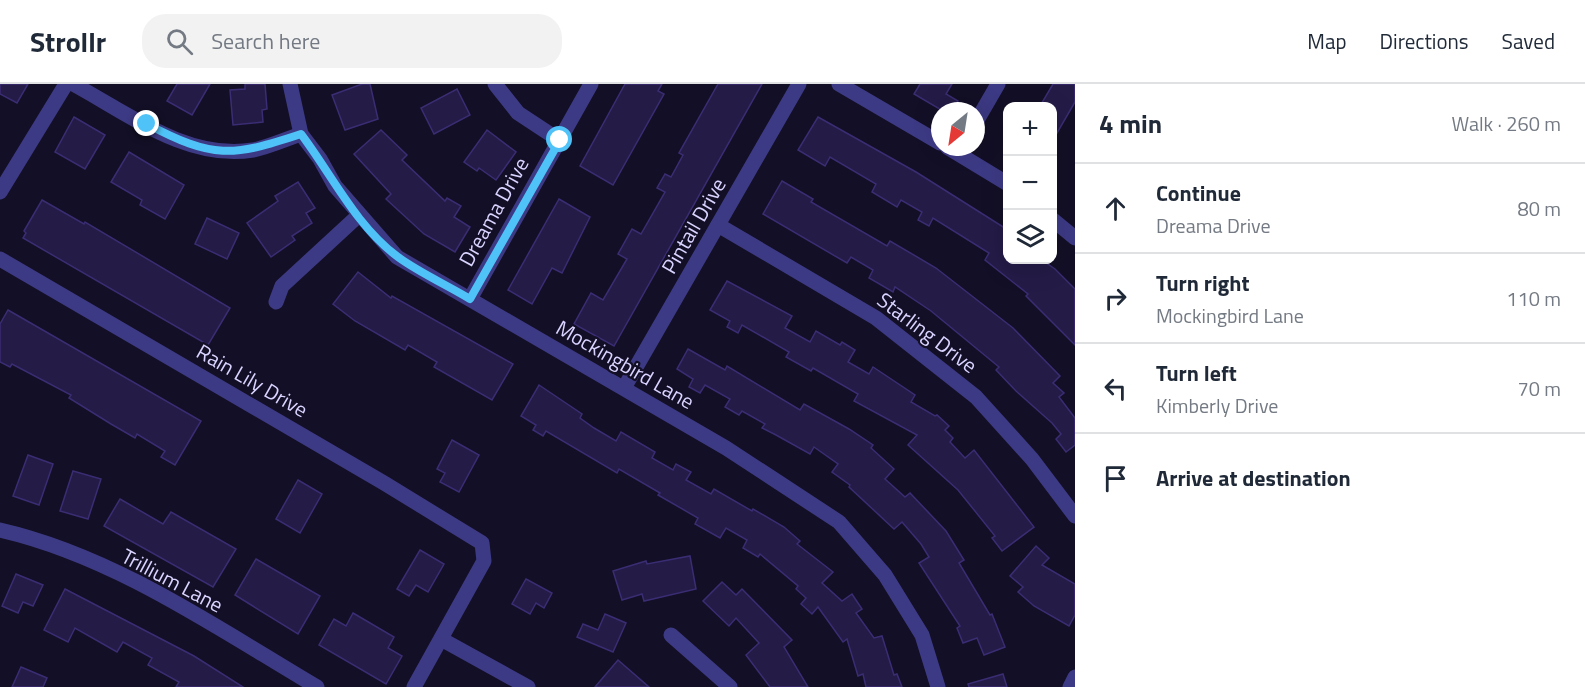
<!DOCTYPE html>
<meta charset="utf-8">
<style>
:root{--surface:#fff;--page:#f2f2f3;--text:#1f2937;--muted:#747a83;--line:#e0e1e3}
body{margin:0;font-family:"Titillium Web",sans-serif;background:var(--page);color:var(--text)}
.controls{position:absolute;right:18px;top:18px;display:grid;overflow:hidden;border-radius:12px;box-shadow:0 6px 24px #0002}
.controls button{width:54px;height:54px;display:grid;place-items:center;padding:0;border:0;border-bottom:2px solid var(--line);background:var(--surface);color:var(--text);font:30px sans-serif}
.compass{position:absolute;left:931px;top:18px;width:54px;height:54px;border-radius:50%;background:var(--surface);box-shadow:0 6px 24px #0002;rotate:210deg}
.stop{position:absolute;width:18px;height:18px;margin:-14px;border:4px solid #4fc3f7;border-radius:50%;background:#fff}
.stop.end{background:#4fc3f7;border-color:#fff;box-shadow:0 2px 6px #0008}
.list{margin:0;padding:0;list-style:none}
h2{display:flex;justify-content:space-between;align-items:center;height:78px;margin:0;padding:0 24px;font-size:26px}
h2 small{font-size:20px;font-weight:400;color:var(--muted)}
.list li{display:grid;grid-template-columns:39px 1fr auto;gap:18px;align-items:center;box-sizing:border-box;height:90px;padding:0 24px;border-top:2px solid var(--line)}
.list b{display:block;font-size:22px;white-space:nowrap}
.list p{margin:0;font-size:20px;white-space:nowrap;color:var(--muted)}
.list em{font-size:20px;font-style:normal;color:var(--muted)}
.icon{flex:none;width:33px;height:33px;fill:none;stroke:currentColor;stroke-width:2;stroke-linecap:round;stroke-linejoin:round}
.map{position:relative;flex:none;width:1075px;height:603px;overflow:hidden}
header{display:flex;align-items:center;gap:36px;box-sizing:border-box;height:84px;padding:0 30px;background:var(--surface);border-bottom:2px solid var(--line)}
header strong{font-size:28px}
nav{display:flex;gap:33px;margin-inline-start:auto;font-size:21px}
.search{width:420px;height:54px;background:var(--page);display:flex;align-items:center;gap:15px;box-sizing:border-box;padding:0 21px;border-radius:24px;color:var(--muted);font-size:22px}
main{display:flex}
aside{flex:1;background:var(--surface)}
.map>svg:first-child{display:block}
.building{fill:#241b47;stroke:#3b2d73;stroke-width:1.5}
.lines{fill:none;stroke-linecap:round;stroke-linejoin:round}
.minor{stroke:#3d3a85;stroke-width:15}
.tertiary{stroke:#3d3a85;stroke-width:15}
.route{stroke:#4fc3f7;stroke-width:8}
.labels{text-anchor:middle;stroke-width:4.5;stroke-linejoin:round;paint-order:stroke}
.street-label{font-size:21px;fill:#d9d4ff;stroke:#130f26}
</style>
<header>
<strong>Strollr</strong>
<div class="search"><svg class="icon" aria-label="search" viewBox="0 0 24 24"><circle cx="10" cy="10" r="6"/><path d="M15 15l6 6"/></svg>Search here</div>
<nav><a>Map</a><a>Directions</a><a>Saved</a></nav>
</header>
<main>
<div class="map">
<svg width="1075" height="603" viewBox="0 0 1075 603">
<rect width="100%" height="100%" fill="#130f26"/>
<g class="building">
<path d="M 0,0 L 28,0 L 17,19 L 0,10 Z"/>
<path d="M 177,0 L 210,0 L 192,31 L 167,17 Z"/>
<path d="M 245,0 L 265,0 L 267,25 L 262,26 L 263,38 L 233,41 L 230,6 L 245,5 Z"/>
<path d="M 362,0 L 370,0 L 378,35 L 345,46 L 332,11 Z"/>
<path d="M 625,0 L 662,0 L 658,7 L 664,10 L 613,101 L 580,82 Z"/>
<path d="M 718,0 L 762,0 L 614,262 L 574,240 L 591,209 L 603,216 L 627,175 L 618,170 L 632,145 L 641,150 L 665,108 L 657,104 L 665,90 L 671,93 L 683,71 L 679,69 Z"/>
<path d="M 920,0 L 952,0 L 946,10 L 958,17 L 952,27 L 943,27 L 914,10 Z"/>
<path d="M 1053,0 L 1075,0 L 1075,18 L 1053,56 L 1053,22 L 1040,22 Z"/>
<path d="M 457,5 L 470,31 L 434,50 L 421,24 Z"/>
<path d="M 74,33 L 105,51 L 85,85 L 55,68 Z"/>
<path d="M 818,33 L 916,88 L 1008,146 L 1008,176 L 1042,176 L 1055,185 L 1075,205 L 1075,261 L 1026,212 L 1028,210 L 985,176 L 989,169 L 933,134 L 929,142 L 918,136 L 922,128 L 901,116 L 897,123 L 872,108 L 876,100 L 830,73 L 825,82 L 798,66 Z"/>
<path d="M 381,46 L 407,71 L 402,76 L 445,117 L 447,114 L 461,122 L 454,133 L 470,143 L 455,168 L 424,150 L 386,115 L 391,110 L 354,70 Z"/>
<path d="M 487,46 L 516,68 L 496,96 L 479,84 L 477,87 L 464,78 Z"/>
<path d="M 129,68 L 184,101 L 165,135 L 140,121 L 142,116 L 111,98 Z"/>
<path d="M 782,97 L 813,115 L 811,118 L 887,162 L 890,157 L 936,184 L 1013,244 L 1060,292 L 1053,299 L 1064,309 L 1059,313 L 1075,334 L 1075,361 L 1066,368 L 1056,355 L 1061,350 L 1052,339 L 1016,307 L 996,286 L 999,283 L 931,227 L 895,203 L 893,208 L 869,194 L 873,186 L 851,173 L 847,179 L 763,130 Z"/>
<path d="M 298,98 L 315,124 L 306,129 L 312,139 L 292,152 L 295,156 L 271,173 L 247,139 L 278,117 L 275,112 Z"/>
<path d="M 559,115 L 590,133 L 562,189 L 552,184 L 532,220 L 508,206 Z"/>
<path d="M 42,116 L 84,140 L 85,138 L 230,224 L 208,261 L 23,154 L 26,149 L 24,147 Z"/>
<path d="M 207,134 L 239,149 L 227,175 L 195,160 Z"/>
<path d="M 358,188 L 391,214 L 392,212 L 513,280 L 492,316 L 434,283 L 437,278 L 408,261 L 405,266 L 355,237 L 333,220 Z"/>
<path d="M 727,197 L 792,232 L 785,244 L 810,258 L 816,247 L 840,261 L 842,258 L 855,266 L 848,278 L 869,290 L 873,283 L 915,311 L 911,318 L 935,332 L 937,331 L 949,342 L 945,346 L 953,354 L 950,358 L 965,374 L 974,366 L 1034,443 L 1002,467 L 992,454 L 995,452 L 958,406 L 908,361 L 917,351 L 854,317 L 858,310 L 813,284 L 811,287 L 786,273 L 789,268 L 742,241 L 738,249 L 727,243 L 730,237 L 710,226 Z"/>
<path d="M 8,226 L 201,337 L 175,381 L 161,373 L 165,367 L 137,350 L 135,354 L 111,340 L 69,314 L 71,311 L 12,280 L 10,283 L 0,278 L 0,240 Z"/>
<path d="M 688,265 L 725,286 L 727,282 L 800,326 L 804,320 L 849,345 L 873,361 L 871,364 L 894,385 L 885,395 L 905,413 L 910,409 L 946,447 L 964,476 L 959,479 L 990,531 L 992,530 L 1005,563 L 984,571 L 977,554 L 963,559 L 957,544 L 960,542 L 919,479 L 929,473 L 921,460 L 902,438 L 894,445 L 849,403 L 850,401 L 832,388 L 838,380 L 814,363 L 810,370 L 776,351 L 762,344 L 765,340 L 742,327 L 739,331 L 725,323 L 730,315 L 705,301 L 700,309 L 689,303 L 693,295 L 677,285 Z"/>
<path d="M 539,301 L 582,330 L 580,334 L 594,344 L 616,357 L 621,348 L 655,368 L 652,374 L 673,386 L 676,380 L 691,388 L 686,396 L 711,410 L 714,405 L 752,427 L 753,425 L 784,443 L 800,457 L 797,460 L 833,488 L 822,499 L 842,517 L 852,510 L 862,525 L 856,529 L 874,554 L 882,552 L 894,591 L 897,590 L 902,603 L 866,603 L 863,590 L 858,592 L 847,555 L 843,558 L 818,523 L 812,530 L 801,520 L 806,514 L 796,505 L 798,502 L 760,470 L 758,473 L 743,464 L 747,456 L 726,444 L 720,454 L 695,440 L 698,434 L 658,411 L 660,409 L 619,385 L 617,389 L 546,347 L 543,352 L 533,346 L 536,341 L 521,332 Z"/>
<path d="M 452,356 L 479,371 L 459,408 L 440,398 L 445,389 L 437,385 Z"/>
<path d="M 28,371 L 53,380 L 39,421 L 13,412 Z"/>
<path d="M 73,387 L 101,395 L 88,435 L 60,427 Z"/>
<path d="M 298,396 L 322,410 L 300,449 L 276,435 Z"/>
<path d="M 120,415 L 163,440 L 171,428 L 236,465 L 213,503 L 104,442 Z"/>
<path d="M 1036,462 L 1049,474 L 1042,481 L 1075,500 L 1075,531 L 1069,542 L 1034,522 L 1018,508 L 1023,503 L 1010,492 Z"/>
<path d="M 420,466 L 444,480 L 428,508 L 416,501 L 409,512 L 397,505 Z"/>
<path d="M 690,472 L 696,505 L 644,517 L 642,510 L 622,516 L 613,487 L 646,477 L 647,480 Z"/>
<path d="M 256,475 L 320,512 L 298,550 L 235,511 Z"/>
<path d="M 16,490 L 43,501 L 33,522 L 23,518 L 18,529 L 2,522 Z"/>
<path d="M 526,495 L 552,509 L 544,524 L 536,519 L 530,530 L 512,520 Z"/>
<path d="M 722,498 L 736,511 L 742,505 L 792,556 L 784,563 L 808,603 L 770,603 L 746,571 L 759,559 L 736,534 L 729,542 L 703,517 Z"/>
<path d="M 65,505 L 194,572 L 243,603 L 176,603 L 179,598 L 148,581 L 152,574 L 123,558 L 117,568 L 75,544 L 68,558 L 44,546 Z"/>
<path d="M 353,529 L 394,553 L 388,564 L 402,572 L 386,600 L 319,561 L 334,535 L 346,542 Z"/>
<path d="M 605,530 L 626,539 L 613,568 L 577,553 L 583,540 L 598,546 Z"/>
<path d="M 618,576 L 649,603 L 595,603 Z"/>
<path d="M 21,583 L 47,594 L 43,603 L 12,603 Z"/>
<path d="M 1003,590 L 1007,603 L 969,603 L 968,600 Z"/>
</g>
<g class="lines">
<g class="minor">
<path d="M 73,0 C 127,29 188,77 253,66 C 269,63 286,55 301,50"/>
<path d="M 495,0 L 518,29 L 559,56"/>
<path d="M 839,0 L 940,59"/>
<path d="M 976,38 L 998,0"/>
<path d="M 947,63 L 1008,100"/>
<path d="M 0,108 L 66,0"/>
<path d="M 1052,135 L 1075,154"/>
<path d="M 718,141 L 876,234 L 976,313 L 1032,375 L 1075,432"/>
<path d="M 0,175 L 384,399 L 482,459 L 484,477 L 414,603"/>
<path d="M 470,215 L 591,0"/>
<path d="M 276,218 L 282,202 L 359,131"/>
<path d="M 624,304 L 799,0"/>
<path d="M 0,446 C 114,472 217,544 317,603"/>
<path d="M 671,551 L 730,603"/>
<path d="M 441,555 L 528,603"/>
<path d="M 1070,603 L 1075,593"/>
</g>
<path class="tertiary" d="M 290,0 L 301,50 L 320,75 L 335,102 L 397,173 L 726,364 L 839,438 L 885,491 L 922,551 L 938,603"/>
</g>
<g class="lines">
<path class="route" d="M 147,40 C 213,75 232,73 301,50 C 332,91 356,142 398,173 C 420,189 447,201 470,215 L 560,56"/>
</g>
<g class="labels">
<g class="street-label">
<text transform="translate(494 128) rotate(-61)" y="7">Dreama Drive</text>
<text transform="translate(694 142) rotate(-60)" y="7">Pintail Drive</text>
<text transform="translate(927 249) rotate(37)" y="7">Starling Drive</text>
<text transform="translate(625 281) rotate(30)" y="7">Mockingbird Lane</text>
<text transform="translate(252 297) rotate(30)" y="7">Rain Lily Drive</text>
<text transform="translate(172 497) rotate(28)" y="7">Trillium Lane</text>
</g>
</g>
</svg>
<div class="controls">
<button>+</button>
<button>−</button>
<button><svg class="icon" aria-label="layers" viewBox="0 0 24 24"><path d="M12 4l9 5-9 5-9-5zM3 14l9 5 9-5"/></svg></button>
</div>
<svg class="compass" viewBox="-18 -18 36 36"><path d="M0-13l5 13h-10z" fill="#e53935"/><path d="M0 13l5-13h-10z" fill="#747a83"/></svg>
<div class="stop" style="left:560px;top:56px"></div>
<div class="stop end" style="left:147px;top:40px"></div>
</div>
<aside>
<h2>4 min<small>Walk · 260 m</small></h2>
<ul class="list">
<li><svg class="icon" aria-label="ahead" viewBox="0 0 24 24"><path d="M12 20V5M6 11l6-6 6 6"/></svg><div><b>Continue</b><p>Dreama Drive</p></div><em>80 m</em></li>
<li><svg class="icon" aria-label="right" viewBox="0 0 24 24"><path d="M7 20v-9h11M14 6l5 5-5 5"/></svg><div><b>Turn right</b><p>Mockingbird Lane</p></div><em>110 m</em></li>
<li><svg class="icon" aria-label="left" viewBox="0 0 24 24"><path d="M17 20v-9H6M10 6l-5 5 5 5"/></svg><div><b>Turn left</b><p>Kimberly Drive</p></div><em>70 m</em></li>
<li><svg class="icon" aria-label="arrive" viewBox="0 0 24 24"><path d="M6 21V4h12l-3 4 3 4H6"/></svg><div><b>Arrive at destination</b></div></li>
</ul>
</aside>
</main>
